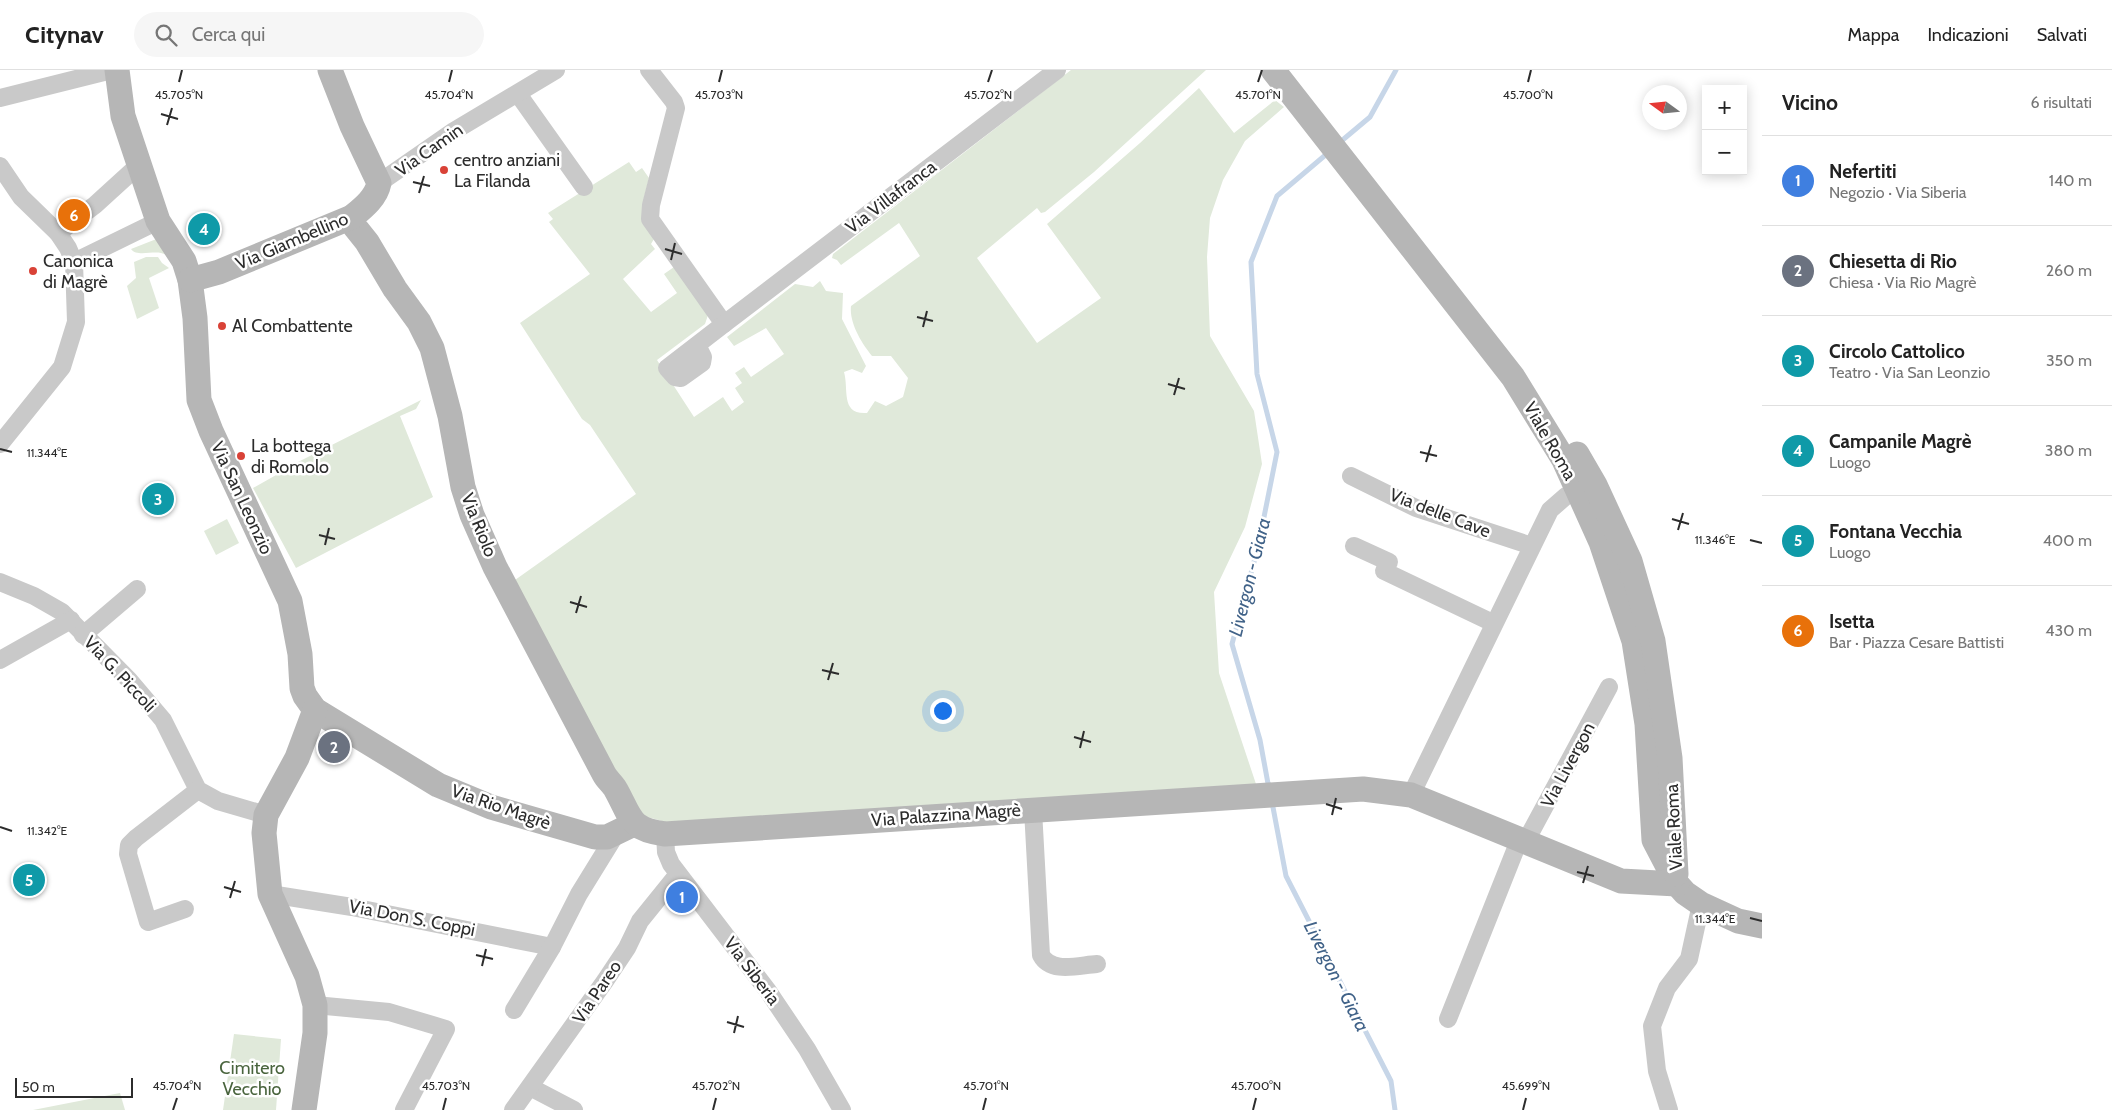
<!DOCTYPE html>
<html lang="it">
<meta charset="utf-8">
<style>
:root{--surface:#fff;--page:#f6f6f6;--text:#222;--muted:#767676;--line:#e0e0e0;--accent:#d94237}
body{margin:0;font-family:Cabin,sans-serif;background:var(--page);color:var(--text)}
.controls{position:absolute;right:15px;top:15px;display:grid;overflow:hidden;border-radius:0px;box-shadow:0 2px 12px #0003}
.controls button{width:45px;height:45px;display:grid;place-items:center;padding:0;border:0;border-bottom:1px solid var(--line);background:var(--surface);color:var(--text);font:25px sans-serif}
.compass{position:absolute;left:1642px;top:15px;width:45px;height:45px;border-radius:50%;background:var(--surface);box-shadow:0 2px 12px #0003;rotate:285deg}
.scale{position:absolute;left:15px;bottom:12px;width:118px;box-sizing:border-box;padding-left:5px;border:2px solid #2c2c2c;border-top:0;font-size:14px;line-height:18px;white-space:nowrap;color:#2c2c2c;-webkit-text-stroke:4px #fff;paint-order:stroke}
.you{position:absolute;left:942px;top:640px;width:18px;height:18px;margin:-12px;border:4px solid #fff;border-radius:50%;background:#1a73e8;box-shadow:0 0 0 8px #1a73e833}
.badge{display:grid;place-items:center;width:32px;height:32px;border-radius:50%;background:var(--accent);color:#fff;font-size:16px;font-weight:700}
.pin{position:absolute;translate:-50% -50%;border:2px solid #fff;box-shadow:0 1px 5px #0006}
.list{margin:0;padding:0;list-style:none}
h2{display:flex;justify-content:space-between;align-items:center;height:65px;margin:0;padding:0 20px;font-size:21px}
h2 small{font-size:16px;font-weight:400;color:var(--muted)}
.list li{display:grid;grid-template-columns:32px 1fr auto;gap:15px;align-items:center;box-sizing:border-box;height:90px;padding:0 20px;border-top:1px solid var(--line)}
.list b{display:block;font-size:19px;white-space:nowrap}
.list p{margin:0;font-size:16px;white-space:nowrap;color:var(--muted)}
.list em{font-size:16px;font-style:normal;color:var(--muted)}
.icon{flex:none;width:28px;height:28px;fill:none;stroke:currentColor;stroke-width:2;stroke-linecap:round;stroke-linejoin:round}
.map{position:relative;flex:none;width:1762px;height:1040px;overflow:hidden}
header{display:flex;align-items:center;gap:30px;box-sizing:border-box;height:70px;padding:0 25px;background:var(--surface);border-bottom:1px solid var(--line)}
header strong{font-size:24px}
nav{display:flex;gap:28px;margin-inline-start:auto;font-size:18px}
.search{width:350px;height:45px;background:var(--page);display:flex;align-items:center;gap:12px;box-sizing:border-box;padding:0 18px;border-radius:28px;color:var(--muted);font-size:19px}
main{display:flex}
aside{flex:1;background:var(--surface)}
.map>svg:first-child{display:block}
.green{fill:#e0e9da}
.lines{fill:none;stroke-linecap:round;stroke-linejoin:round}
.stream{stroke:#c7d6e8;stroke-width:5}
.street{stroke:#c9c9c9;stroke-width:18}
.secondary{stroke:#b6b6b6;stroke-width:25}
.ticks{fill:none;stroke:#2c2c2c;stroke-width:2}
.poi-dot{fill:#d94237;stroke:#fff;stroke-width:2}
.labels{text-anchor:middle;stroke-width:5;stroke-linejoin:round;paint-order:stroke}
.street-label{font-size:18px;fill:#2c2c2c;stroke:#fff}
.poi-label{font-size:18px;fill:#2c2c2c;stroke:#fff;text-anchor:start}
.park-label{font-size:18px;fill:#49643d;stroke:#fff}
.water-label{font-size:19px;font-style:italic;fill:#406288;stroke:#fff}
.ticks-label{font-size:12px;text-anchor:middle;fill:#2c2c2c;stroke:#fff;stroke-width:5;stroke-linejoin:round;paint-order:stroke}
</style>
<header>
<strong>Citynav</strong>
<div class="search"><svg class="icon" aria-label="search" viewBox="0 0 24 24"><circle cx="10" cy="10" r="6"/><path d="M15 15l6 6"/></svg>Cerca qui</div>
<nav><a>Mappa</a><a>Indicazioni</a><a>Salvati</a></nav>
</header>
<main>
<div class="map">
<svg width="1762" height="1040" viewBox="0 0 1762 1040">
<rect width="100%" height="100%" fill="#fff"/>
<g class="green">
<path d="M 1071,0 L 1206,0 L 1094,102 L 1045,142 L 1041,143 L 1037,138 L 977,188 L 1037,273 L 1101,228 L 1047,154 L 1140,73 L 1199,18 L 1234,63 L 1275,30 L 1284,37 L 1245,71 L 1223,110 L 1210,148 L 1207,187 L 1210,266 L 1254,341 L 1262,394 L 1245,457 L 1214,522 L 1219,603 L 1258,720 L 669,753 L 644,746 L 635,739 L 515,510 L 636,424 L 590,355 L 582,349 L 520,253 L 590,204 L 549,152 L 553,149 L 548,143 L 629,92 L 636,102 L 642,98 L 649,108 L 642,136 L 654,169 L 651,174 L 655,179 L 623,209 L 651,242 L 677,223 L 664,204 L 674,197 L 708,245 L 705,254 L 657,290 L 694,347 L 723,327 L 732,341 L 744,332 L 735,318 L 742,313 L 735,303 L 744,297 L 751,307 L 784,284 L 766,258 L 734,276 L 727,267 L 795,214 L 813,217 L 820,211 L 826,221 L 843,223 L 842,249 L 866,296 L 862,303 L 852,299 L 844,302 C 849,319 840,345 867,343 L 875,331 L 886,336 L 903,327 L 908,308 L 891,286 L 872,286 C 862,274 849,253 851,236 L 920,186 L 899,153 L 841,195 L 837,190 L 832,188 L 833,184 Z"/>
<path d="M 159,168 L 180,192 C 174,189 168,185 161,183 C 151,181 137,187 131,179 Z"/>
<path d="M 158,187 L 162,193 L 169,198 L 149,208 L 159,238 L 137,249 L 127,216 L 136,208 L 134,192 L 146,187 Z"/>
<path d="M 421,330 L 416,339 L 400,346 L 433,427 L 296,498 L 253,418 L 285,400 L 287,403 L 300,396 L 298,392 Z"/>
<path d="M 227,449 L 239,473 L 216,485 L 204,461 Z"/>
<path d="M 234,964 L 281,969 L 276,1040 L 223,1040 Z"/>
<path d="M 120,1023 L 125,1040 L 33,1040 Z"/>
</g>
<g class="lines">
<g class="stream">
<path d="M 1339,73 L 1370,47 L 1396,0"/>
<path d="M 1269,719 L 1260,670 L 1232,574 L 1258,477 L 1277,382 L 1257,304 L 1251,192 L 1277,126 L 1329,82"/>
<path d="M 1272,732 L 1286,806 L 1391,1011 L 1395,1040"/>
</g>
<g class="street">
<path d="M 649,0 L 674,32 L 676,38 L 651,135 L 650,149 L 724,254"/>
<path d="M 518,24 L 584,117"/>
<path d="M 0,28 L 112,0"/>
<path d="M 0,96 L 21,127 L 58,163 L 68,178 L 74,192 L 76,252 L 62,297 L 0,374"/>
<path d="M 379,113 L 454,61 L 556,0"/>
<path d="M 58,163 L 95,135 L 140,94"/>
<path d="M 74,192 L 158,151"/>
<path d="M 697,275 L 703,287 L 702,293 L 681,308 L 675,307 L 667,298 L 724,254 L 1057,0"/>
<path d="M 1351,406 L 1416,438 L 1532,476"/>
<path d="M 1354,476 L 1389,492 L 1384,501 L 1493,553"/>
<path d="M 0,512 L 34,526 L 62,542 L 129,610 L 163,650 L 198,720 L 218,731 L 266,745"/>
<path d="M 83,565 L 137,519"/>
<path d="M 0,590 L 71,550"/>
<path d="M 1411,725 L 1550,440 L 1566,426 L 1579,423"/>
<path d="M 1033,740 L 1041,885 C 1051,904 1079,895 1097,894"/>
<path d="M 665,764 L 666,782 L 671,794 L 768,921 L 807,979 L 842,1040"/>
<path d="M 1526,771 L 1609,617"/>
<path d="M 270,824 L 352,837 L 552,877"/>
<path d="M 185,839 L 148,852 L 128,784 L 129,775 L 136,768 L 198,720"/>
<path d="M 315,935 L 389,942 L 446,959 L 404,1040"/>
<path d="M 514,940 L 552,877 L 579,824 L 616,764"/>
<path d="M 1448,949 L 1520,768"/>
<path d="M 530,1017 L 574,1040"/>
<path d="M 513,1040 L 605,911 L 627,878 L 640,851 L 678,804"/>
<path d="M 1669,1040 L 1657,1001 L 1652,956 L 1667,918 L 1689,889 L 1701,834"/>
</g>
<g class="secondary">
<path d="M 117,0 L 123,46 L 158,151 L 184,191 L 190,210 L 195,248 L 199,330 L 211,361 L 290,531 L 300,584 L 302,618 L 305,626 L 315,640 L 438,715 L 491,737 L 595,767 L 607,767 L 634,754"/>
<path d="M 1273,0 L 1513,307 L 1564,390 L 1601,472 L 1634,571 L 1647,654 L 1654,770 L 1677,814 L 1685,823 L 1701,834 L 1738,851 L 1762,856"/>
<path d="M 352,147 L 355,157 L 367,172 L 395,219 L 419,252 L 432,278 L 450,346 L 463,417 L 472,445 L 495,497 L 604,704 C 607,710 613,714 616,720 C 632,749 629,759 665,764 L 1363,719 L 1411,725 L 1621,811 L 1677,814"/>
<path d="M 190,210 L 219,202 L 352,147 C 363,138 376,128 379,113 L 352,56 L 330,0"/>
<path d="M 1577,384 L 1595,415 L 1630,491 L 1653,571 L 1670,688 L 1676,804"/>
<path d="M 304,1040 L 315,963 L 315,935 L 307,906 L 270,824 L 264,763 L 266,745 L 297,688 L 315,640"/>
</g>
</g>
<path class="ticks" d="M 179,12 L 182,0M 449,12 L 452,0M 719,12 L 722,0M 988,12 L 992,0M 1258,12 L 1262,0M 1528,12 L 1531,0M 161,44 L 178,49M 167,55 L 172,38M 413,112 L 430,116M 419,123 L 424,106M 665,179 L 682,184M 671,190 L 675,173M 917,247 L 933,251M 923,257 L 927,241M 1168,314 L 1185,319M 1174,325 L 1179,308M 0,379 L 12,382M 1420,382 L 1437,386M 1426,392 L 1431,375M 1672,449 L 1689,454M 1678,460 L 1683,443M 319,465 L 335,469M 1750,470 L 1762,473M 325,475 L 329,458M 570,532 L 587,537M 576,543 L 581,526M 822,600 L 839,604M 828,610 L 833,593M 1074,667 L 1091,672M 1080,678 L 1084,661M 1326,734 L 1342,739M 1332,745 L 1336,728M 0,757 L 12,761M 1577,802 L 1594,806M 1583,813 L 1588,796M 224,817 L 241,822M 230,828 L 235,811M 1750,848 L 1762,851M 476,885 L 493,889M 482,896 L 486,879M 727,952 L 744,957M 734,963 L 738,946M 173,1040 L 177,1028M 443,1040 L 446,1028M 713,1040 L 716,1028M 983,1040 L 986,1028M 1253,1040 L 1256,1028M 1523,1040 L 1526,1028"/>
<g class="poi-dot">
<circle cx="444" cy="100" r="5"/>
<circle cx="33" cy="201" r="5"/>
<circle cx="222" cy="256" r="5"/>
<circle cx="241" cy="386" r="5"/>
</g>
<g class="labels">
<g class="street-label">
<text transform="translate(429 80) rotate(-35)" y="6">Via Camin</text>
<text transform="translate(891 127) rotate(-37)" y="6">Via Villafranca</text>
<text transform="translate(292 171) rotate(-23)" y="6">Via Giambellino</text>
<text transform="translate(1550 371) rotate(60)" y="6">Viale Roma</text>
<text transform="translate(242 428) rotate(65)" y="6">Via San Leonzio</text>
<text transform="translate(1440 443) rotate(21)" y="6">Via delle Cave</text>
<text transform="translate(479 455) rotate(68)" y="6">Via Riolo</text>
<text transform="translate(120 604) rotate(47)" y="6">Via G. Piccoli</text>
<text transform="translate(1568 695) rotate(-62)" y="6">Via Livergon</text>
<text transform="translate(501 737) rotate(19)" y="6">Via Rio Magrè</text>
<text transform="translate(946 745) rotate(-4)" y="6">Via Palazzina Magrè</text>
<text transform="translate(1674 757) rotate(-93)" y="6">Viale Roma</text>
<text transform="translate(412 848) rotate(11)" y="6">Via Don S. Coppi</text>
<text transform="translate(752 901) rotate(53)" y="6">Via Siberia</text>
<text transform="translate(597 922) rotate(-56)" y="6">Via Pareo</text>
</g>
<g class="poi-label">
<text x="454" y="96">centro anziani<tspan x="454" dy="21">La Filanda</tspan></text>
<text x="43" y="197">Canonica<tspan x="43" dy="21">di Magrè</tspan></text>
<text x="232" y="262">Al Combattente</text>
<text x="251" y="382">La bottega<tspan x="251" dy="21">di Romolo</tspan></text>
</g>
<g class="park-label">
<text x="252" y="1004">Cimitero<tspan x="252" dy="21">Vecchio</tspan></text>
</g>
<g class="water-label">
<text transform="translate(1249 507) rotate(-76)" y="7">Livergon - Giara</text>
<text transform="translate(1337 906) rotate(63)" y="7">Livergon - Giara</text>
</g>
</g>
<g class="ticks-label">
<text x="179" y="29">45.705°N</text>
<text x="449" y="29">45.704°N</text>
<text x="719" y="29">45.703°N</text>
<text x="988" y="29">45.702°N</text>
<text x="1258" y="29">45.701°N</text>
<text x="1528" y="29">45.700°N</text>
<text x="47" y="387">11.344°E</text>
<text x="1715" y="474">11.346°E</text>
<text x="47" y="765">11.342°E</text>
<text x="1715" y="853">11.344°E</text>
<text x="177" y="1020">45.704°N</text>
<text x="446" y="1020">45.703°N</text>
<text x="716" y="1020">45.702°N</text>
<text x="986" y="1020">45.701°N</text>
<text x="1256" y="1020">45.700°N</text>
<text x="1526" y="1020">45.699°N</text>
</g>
</svg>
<div class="controls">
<button>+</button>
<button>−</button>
</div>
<svg class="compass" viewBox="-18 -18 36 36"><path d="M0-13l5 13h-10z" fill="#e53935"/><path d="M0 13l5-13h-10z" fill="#767676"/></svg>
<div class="scale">50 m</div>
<div class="you"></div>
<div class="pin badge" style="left:682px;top:827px;background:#3f7fe0">1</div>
<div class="pin badge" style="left:334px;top:677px;background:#6b7280">2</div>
<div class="pin badge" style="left:158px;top:429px;background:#0f9aa8">3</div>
<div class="pin badge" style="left:204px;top:159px;background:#0f9aa8">4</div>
<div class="pin badge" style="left:29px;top:810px;background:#0f9aa8">5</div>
<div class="pin badge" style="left:74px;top:145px;background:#e8710a">6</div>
</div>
<aside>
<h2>Vicino<small>6 risultati</small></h2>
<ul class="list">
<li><span class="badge" style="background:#3f7fe0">1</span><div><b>Nefertiti</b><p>Negozio · Via Siberia</p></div><em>140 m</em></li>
<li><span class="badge" style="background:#6b7280">2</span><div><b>Chiesetta di Rio</b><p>Chiesa · Via Rio Magrè</p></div><em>260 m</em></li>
<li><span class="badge" style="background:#0f9aa8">3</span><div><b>Circolo Cattolico</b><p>Teatro · Via San Leonzio</p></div><em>350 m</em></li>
<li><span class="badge" style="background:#0f9aa8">4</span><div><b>Campanile Magrè</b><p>Luogo</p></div><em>380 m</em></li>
<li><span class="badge" style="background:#0f9aa8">5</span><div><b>Fontana Vecchia</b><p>Luogo</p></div><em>400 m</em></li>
<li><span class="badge" style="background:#e8710a">6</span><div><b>Isetta</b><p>Bar · Piazza Cesare Battisti</p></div><em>430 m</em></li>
</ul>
</aside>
</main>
